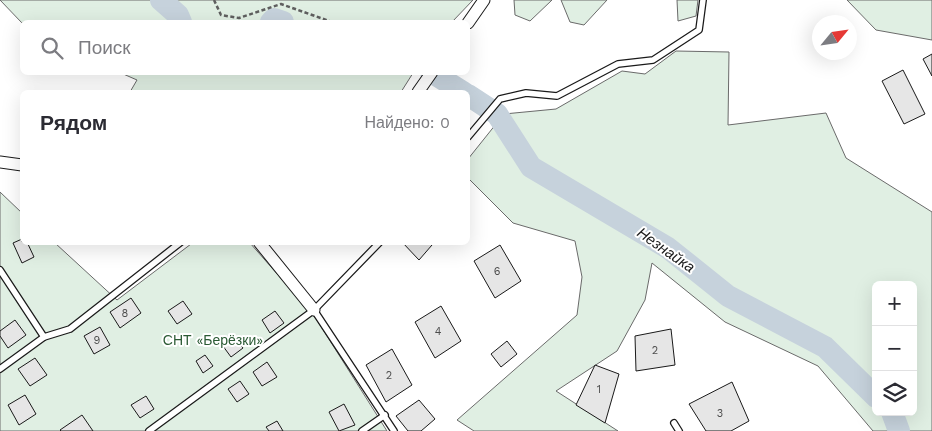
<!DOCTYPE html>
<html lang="ru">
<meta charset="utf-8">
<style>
:root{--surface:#fff;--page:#f7f7f7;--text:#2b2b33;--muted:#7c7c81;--line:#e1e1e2}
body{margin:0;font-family:"Work Sans",sans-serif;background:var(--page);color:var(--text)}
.controls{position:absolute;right:15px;bottom:15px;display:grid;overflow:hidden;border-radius:8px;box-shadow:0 5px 20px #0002}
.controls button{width:45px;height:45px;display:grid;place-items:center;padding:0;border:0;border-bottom:1px solid var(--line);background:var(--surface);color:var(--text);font:25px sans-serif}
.compass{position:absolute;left:812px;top:15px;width:45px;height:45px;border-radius:50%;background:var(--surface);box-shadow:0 5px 20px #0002;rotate:61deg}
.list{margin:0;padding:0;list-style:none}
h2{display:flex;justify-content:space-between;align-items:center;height:65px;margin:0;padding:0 20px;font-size:21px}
h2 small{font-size:16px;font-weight:400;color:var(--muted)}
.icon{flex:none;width:28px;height:28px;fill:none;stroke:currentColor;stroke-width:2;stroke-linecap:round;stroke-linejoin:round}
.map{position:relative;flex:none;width:932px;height:431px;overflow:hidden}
.search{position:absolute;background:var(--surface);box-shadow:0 5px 20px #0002;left:20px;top:20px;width:450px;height:55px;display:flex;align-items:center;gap:12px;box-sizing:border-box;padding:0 18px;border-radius:8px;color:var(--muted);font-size:19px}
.panel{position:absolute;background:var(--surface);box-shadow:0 5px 20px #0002;left:20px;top:90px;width:450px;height:155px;border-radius:8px}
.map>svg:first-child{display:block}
.green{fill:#e0efe3;stroke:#6a6a6a;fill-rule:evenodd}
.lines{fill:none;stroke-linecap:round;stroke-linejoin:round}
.river{stroke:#c6d2dc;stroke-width:22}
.building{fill:#e6e6e6;stroke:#1a1a1a}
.service-casing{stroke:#1a1a1a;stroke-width:8}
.minor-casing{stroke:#1a1a1a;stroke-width:13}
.path{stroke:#5f5f5f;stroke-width:2.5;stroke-dasharray:4 2.5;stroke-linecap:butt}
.service{stroke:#fff;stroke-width:5.5}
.minor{stroke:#fff;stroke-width:11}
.labels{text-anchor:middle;stroke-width:4;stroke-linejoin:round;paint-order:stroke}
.number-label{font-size:11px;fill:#4d4d4d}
.park-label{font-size:14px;fill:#2b5a34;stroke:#fff}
.water-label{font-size:15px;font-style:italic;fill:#1a1a1a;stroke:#fff}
</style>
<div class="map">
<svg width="932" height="431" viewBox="0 0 932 431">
<rect width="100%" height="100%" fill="#fff"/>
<g class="green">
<path d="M 0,0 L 473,0 L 452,22 L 22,23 Z"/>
<path d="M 514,0 L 552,0 L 530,21 L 515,15 Z"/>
<path d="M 561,0 L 607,0 L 584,25 L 570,22 Z"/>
<path d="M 677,0 L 698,0 L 696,16 L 678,21 Z"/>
<path d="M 847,0 L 932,0 L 932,40 L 876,30 Z"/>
<path d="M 676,51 L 729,52 L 728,125 L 826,113 L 846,158 L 932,212 L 932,431 L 873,431 L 818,366 L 725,322 L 652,263 L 645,300 L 617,351 L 556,391 L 618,431 L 474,431 L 457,420 L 577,315 L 582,277 L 575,241 L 513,223 L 468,178 L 468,159 L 504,114 L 556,109 L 622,71 L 645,74 ZM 876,285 L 913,285 L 913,412 L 876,412 Z"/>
<path d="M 121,73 L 413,73 L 401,92 L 130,92 L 137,80 Z"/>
<path d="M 0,192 L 22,213 L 22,242 L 55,243 L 117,300 L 191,244 L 250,243 L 315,317 L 387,431 L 0,431 Z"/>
</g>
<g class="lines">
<g class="river">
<path d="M 161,0 L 178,15 L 181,22"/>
<path d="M 271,22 L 274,19 L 283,22"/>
<path d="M 431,72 L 463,92"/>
<path d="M 468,95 L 497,114 L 531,167 L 668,248 L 728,296 L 825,347 L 876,397"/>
<path d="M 892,412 L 899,431"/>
</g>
</g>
<g class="building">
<path d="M 932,54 L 932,76 L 923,59 Z"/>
<path d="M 903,70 L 925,114 L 904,124 L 882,81 Z"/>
<path d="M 22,239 L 22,242 L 27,242 L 34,257 L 22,263 L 13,243 Z"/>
<path d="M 402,242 L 430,242 L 432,245 L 419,260 Z"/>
<path d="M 500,245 L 521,281 L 495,298 L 474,261 Z"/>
<path d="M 131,298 L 141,313 L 120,328 L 110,312 Z"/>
<path d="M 183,301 L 192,314 L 177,324 L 168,311 Z"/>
<path d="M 441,306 L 461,341 L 435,358 L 415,322 Z"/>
<path d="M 275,311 L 284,323 L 270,333 L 262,320 Z"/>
<path d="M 15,320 L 26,335 L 8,348 L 0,336 L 0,331 Z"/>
<path d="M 100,327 L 110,345 L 94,354 L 84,336 Z"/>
<path d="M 671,329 L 675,365 L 636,371 L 635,336 Z"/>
<path d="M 232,334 L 243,348 L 231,357 L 220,342 Z"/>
<path d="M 507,341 L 517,354 L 501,367 L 491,354 Z"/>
<path d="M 392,349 L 412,385 L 386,402 L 366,365 Z"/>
<path d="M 205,355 L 213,366 L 203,373 L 196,361 Z"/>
<path d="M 35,358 L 47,375 L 30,386 L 18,369 Z"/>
<path d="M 267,362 L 277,377 L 262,386 L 253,372 Z"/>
<path d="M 595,365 L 619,374 L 605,423 L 576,405 Z"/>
<path d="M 240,381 L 249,394 L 237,402 L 228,389 Z"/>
<path d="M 732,382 L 749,421 L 731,431 L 706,431 L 689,404 Z"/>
<path d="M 25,395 L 36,414 L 19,425 L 8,405 Z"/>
<path d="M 146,396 L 154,409 L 140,418 L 131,405 Z"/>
<path d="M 419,400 L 435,419 L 421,431 L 408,431 L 396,416 Z"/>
<path d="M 344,404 L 355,425 L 339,431 L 329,412 Z"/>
<path d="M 82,415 L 93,431 L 61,431 L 60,430 Z"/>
<path d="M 277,421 L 283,431 L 269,431 L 266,427 Z"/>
</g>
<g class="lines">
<defs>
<g id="service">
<path d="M 468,137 L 500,99 L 526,93 L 557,96 L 618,64 L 653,60 L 699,30 L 703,0"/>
<path d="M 0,270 L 44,337"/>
<path d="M 314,310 L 394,431"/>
<path d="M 0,369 L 44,337 L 70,329 L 181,242"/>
<path d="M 674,423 L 679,431"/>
<path d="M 149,431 L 314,310 L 380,242"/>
<path d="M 362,431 L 385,415"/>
</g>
<g id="minor">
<path d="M 468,23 L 484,0"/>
<path d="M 418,92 L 432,72"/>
<path d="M 0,162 L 22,165"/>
<path d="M 259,242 L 314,310"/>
</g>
</defs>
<use href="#service" class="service-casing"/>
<use href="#minor" class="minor-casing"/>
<path class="path" d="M 214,0 L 221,15 L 239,18 L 281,4 L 332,22"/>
<use href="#service" class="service"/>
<use href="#minor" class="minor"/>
</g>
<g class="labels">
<g class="number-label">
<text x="497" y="275">6</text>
<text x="125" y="317">8</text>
<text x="438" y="335">4</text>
<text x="97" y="344">9</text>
<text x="655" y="354">2</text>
<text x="389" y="379">2</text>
<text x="599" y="393">1</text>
<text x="720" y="417">3</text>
</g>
<g class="park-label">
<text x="213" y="345">СНТ «Берёзки»</text>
</g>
<g class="water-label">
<text transform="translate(666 250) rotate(35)" y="5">Незнайка</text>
</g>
</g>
</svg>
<div class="controls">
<button>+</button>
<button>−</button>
<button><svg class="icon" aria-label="layers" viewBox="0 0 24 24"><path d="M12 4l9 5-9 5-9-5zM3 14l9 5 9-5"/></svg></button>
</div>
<svg class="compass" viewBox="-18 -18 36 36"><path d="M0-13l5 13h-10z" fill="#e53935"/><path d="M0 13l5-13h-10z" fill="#7c7c81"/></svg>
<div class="search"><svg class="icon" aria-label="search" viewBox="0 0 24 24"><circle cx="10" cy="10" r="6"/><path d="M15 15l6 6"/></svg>Поиск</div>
<section class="panel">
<h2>Рядом<small>Найдено: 0</small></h2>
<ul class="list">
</ul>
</section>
</div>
